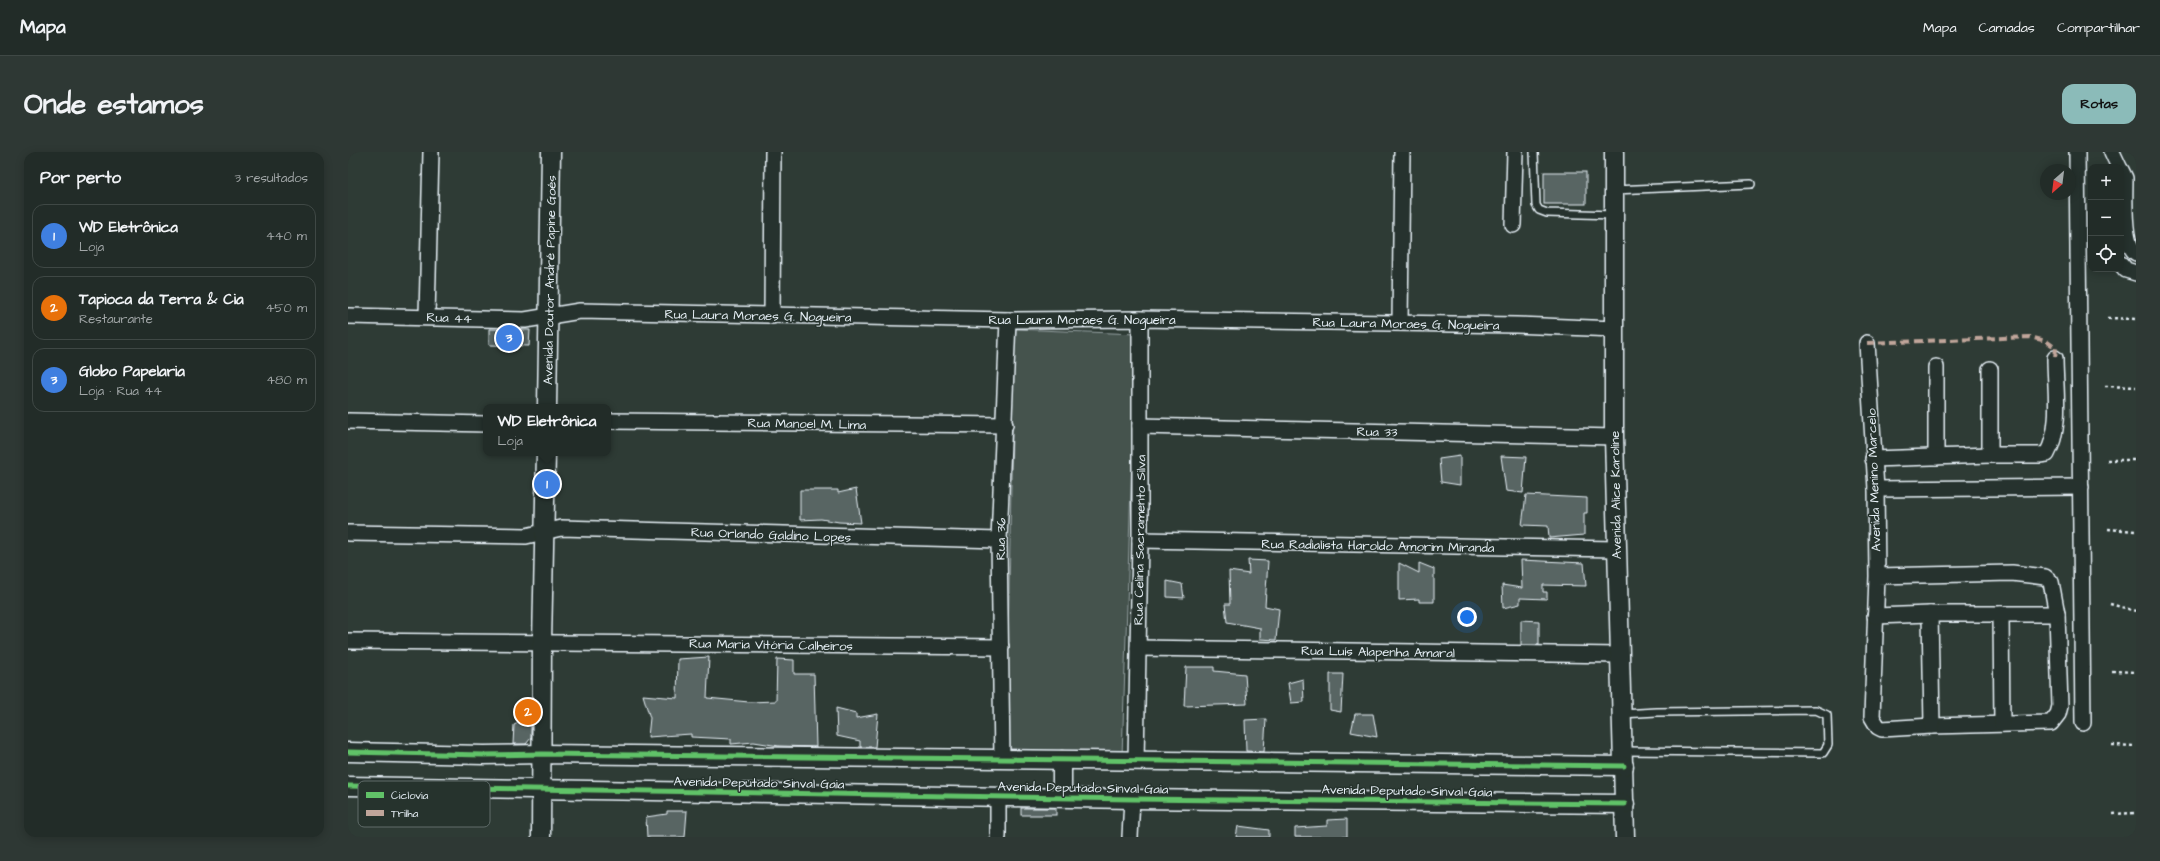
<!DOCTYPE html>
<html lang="pt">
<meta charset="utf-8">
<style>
:root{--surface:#222c28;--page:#2e3834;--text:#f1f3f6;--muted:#a2a7a8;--line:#3f4845;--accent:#8bbbb9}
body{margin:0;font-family:"Architects Daughter",sans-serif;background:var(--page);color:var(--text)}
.controls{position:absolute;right:12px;top:12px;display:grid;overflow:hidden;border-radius:8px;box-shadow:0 2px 10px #0003}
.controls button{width:36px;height:36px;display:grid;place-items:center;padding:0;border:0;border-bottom:1px solid var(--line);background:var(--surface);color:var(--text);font:20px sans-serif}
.compass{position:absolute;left:1692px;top:12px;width:36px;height:36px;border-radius:50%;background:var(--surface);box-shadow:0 2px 10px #0003;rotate:208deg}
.you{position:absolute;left:1119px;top:465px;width:14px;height:14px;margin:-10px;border:3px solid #fff;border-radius:50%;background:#1a73e8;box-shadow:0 0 0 6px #1a73e833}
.badge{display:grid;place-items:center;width:26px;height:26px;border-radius:50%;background:var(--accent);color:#fff;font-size:13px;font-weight:700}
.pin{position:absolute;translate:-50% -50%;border:2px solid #fff;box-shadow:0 1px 4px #0006}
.popup{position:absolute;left:135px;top:252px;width:128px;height:52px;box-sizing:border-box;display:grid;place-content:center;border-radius:8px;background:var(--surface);filter:drop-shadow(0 1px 3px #0005);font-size:13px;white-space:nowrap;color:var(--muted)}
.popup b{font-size:15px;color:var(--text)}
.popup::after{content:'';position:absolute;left:50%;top:100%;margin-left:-8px;border:8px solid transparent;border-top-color:var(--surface)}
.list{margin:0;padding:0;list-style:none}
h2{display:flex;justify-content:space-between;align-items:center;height:52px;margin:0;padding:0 16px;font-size:17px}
h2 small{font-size:13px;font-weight:400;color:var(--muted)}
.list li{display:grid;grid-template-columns:26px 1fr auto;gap:12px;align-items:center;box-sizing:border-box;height:64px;margin:0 8px 8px;padding:0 8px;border:1px solid var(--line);border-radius:12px}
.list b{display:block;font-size:15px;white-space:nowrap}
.list p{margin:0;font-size:13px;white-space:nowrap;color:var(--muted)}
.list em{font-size:13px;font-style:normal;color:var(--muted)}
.icon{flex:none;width:22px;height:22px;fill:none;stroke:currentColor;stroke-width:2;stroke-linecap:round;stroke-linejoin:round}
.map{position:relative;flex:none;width:1788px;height:685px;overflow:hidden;border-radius:12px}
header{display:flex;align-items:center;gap:24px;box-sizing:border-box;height:56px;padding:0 20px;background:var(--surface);border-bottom:1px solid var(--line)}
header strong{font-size:19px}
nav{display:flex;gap:22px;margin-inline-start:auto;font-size:14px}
.intro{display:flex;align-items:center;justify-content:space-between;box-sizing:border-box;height:96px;padding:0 24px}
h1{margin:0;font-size:28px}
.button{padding:10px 18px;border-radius:12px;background:var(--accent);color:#111;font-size:14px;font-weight:700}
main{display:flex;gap:24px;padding:0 24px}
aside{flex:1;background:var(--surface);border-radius:12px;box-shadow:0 2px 10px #0003}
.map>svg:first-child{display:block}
.green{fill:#45524e;stroke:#96a2a3}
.building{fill:#596563;stroke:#e8f1f8}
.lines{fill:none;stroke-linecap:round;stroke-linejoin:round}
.service-casing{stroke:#e8f1f8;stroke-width:10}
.minor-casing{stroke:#e8f1f8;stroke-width:18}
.tertiary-casing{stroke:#e8f1f8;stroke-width:21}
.path{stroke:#e8f1f8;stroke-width:2.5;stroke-dasharray:3 3;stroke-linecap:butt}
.service{stroke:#26332d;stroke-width:7}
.minor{stroke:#26332d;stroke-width:15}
.tertiary{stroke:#26332d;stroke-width:18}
.quiet{stroke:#c0a59a;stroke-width:4;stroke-dasharray:8 4;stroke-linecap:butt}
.cycleway-casing{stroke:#26332d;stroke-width:8}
.cycleway{stroke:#61c268;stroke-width:5}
.labels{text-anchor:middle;stroke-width:3;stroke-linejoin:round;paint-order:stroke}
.street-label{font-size:13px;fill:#e8f1f8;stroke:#26332d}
.key{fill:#26332d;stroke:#606c6a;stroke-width:1}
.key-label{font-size:11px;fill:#e8f1f8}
</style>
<header>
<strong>Mapa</strong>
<nav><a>Mapa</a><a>Camadas</a><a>Compartilhar</a></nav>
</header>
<div class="intro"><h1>Onde estamos</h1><a class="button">Rotas</a></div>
<main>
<aside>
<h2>Por perto<small>3 resultados</small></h2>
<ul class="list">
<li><span class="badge" style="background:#3f7fe0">1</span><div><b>WD Eletrônica</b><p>Loja</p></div><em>440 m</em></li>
<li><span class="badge" style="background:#e8710a">2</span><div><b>Tapioca da Terra &amp; Cia</b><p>Restaurante</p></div><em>450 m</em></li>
<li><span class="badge" style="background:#3f7fe0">3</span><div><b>Globo Papelaria</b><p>Loja · Rua 44</p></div><em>480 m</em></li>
</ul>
</aside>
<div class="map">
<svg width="1788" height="685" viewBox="0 0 1788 685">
<rect width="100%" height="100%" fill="#2e3b35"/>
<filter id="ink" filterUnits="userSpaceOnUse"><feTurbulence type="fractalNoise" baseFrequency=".025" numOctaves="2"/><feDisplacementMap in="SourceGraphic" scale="8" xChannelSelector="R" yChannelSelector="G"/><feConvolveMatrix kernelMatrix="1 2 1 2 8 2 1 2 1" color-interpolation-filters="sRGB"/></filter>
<g filter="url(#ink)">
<path class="green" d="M 666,177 L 788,182 L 774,604 L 658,599 Z"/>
<g class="building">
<rect x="1196" y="20" width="42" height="32"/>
<path d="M 141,177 L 182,178 L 181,194 L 141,193 Z"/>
<path d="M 1112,304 L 1112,333 L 1093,330 L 1091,307 Z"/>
<path d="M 1153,304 L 1178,305 L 1175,341 L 1158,339 Z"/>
<path d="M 508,337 L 513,371 L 491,370 L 473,367 L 452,368 L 452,338 L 490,338 L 490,341 Z"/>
<path d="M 1178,343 L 1239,346 L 1239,361 L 1236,361 L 1236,383 L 1201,386 L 1200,374 L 1174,373 Z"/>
<path d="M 900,408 L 920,409 L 917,454 L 931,457 L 928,488 L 912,487 L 912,476 L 879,470 L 877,452 L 882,452 L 881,419 L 901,422 Z"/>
<path d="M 1173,408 L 1236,411 L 1238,434 L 1195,433 L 1195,440 L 1199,440 L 1199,447 L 1172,446 L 1172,452 L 1155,456 L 1154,433 L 1174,436 Z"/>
<path d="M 1051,411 L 1071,421 L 1071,411 L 1086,417 L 1086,450 L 1071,450 L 1071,447 L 1051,448 Z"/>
<path d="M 819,429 L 834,432 L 836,446 L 819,445 Z"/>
<path d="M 1173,468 L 1191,469 L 1191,493 L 1173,493 Z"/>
<path d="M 361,505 L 359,546 L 401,550 L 428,549 L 429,507 L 446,508 L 446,522 L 466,522 L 468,595 L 431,594 L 406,590 L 383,592 L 383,587 L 343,585 L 343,582 L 300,585 L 302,566 L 295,543 L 329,546 L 330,507 Z"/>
<path d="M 838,515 L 866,515 L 866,519 L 897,522 L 899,552 L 836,554 Z"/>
<path d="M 982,522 L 995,522 L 993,560 L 982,558 Z"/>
<path d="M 955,527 L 956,550 L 943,551 L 940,531 Z"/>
<path d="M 488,556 L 508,561 L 508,566 L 530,562 L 527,595 L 512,595 L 512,589 L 489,584 Z"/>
<path d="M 1007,562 L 1025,562 L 1029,585 L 1003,580 Z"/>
<path d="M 183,565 L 183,586 L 178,592 L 165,592 L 166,573 Z"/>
<path d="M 918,567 L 916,600 L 898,599 L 897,568 Z"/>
<rect x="673" y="656" width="35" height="7"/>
<path d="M 319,659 L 339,659 L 337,685 L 299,685 L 298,665 L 319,662 Z"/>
<path d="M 999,667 L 999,685 L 947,685 L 947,676 L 979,674 L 979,668 Z"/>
<path d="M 890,674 L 921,678 L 921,685 L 888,685 Z"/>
</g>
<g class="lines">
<defs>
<g id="service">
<path d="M 1186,0 L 1188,53 L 1191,58 L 1199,61 L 1266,63"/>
<path d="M 1266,38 L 1403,32"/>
<path d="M 1273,562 L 1309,560 L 1468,558 L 1479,563 L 1480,593 L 1475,601 L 1275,599"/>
</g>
<g id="minor">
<path d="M 1729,0 L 1735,571"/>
<path d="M 1764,0 L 1771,15"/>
<path d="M 1773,18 L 1777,26 C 1777,42 1774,92 1788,101"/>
<path d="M 1165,73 L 1167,0"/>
<path d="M 1773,112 L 1778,118 L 1788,121"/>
<path d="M 0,164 L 177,168 L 232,159 L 660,168 L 792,167 L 1168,173 L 1267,177"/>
<path d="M 79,164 L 83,0"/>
<path d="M 424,164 L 425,0"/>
<path d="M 1052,171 L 1054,0"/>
<path d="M 1519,191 L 1528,337 L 1529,424 L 1524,565 L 1530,575 L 1534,577 L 1584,574 L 1703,571 L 1710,562 L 1712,554 L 1709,462 L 1703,430 L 1697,425 L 1664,421 L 1529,424"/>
<path d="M 0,269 L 138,272"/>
<path d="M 260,269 L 657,273"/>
<path d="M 792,274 L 1266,285"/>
<path d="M 1642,303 L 1642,217"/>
<path d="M 1588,305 L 1588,215"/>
<path d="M 1525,307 L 1642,303 L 1691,303 L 1699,302 C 1714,275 1707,236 1707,206"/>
<path d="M 1528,337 L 1733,335"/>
<path d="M 0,381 L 178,384 L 213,376 L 651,388"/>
<path d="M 792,388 L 1268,397"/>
<path d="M 1582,462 L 1584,574"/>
<path d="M 1653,462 L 1654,572"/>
<path d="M 1527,464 L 1582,462 L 1709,462"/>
<path d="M 0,489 L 653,495"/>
<path d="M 790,496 L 1270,503"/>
<path d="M 654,607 L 651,388 L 660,168"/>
<path d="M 788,609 L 792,388 L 792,167"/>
<path d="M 650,685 L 650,644"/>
<path d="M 782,685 L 784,647"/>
</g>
<g id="tertiary">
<path d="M 1266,0 L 1266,285 L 1277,685"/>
<path d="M 199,255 L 203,0"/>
<path d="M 0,600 L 136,603 L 194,602 L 1276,614"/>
<path d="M 714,608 L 714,644"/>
<path d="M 0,634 L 784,647 L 1277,652"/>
<path d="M 193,685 L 194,490 L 198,301"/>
</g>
</defs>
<use href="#service" class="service-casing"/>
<use href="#minor" class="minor-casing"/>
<use href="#tertiary" class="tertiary-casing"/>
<g class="path">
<path d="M 1760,166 L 1788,167"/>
<path d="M 1757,234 L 1788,235"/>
<path d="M 1759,308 L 1788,308"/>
<path d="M 1760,377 L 1788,379"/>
<path d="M 1762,452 L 1788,459"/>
<path d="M 1764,519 L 1788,520"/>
<path d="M 1764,593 L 1788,594"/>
<path d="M 1765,662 L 1788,661"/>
</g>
<use href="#service" class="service"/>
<use href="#minor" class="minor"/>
<use href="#tertiary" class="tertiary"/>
<path class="quiet" d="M 1519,191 L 1682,185 L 1698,189 L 1708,196 L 1707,206"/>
<defs>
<g id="cycleway">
<path d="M 0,600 L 136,603 L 194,602 L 1276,614"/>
<path d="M 0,634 L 784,647 L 1277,652"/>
</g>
</defs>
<use href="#cycleway" class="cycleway-casing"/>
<use href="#cycleway" class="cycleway"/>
</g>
</g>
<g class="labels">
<g class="street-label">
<text transform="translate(201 128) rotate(-89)" y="5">Avenida Doutor André Papine Goés</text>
<text transform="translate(410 163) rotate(1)" y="5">Rua Laura Moraes G. Nogueira</text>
<text transform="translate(101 165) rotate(2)" y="5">Rua 44</text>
<text x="734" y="172">Rua Laura Moraes G. Nogueira</text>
<text transform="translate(1058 171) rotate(1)" y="5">Rua Laura Moraes G. Nogueira</text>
<text transform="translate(459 271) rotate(1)" y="5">Rua Manoel M. Lima</text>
<text transform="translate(1029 279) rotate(1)" y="5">Rua 33</text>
<text transform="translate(1525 328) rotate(-92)" y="5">Avenida Menino Marcelo</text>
<text transform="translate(1267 343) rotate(-91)" y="5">Avenida Alice Karoline</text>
<text transform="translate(423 382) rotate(2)" y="5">Rua Orlando Galdino Lopes</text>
<text transform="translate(652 387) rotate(-89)" y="5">Rua 36</text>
<text transform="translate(791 388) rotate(-89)" y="5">Rua Celina Sacramento Silva</text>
<text transform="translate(1030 393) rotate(1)" y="5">Rua Radialista Haroldo Amorim Miranda</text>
<text transform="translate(423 492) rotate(1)" y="5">Rua Maria Vitória Calheiros</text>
<text transform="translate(1030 499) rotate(1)" y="5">Rua Luís Alapenha Amaral</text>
<text transform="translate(411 630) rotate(1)" y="5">Avenida Deputado Sinval Gaia</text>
<text transform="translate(735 635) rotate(1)" y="5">Avenida Deputado Sinval Gaia</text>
<text transform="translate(1059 638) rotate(1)" y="5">Avenida Deputado Sinval Gaia</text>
</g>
</g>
<rect x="10" y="629" width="132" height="46" rx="6" class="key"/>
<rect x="18" y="640" width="18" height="6" fill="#61c268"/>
<rect x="18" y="658" width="18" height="6" fill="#c0a59a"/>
<g class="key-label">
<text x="43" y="647">Ciclovia</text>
<text x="43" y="665">Trilha</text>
</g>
</svg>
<div class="controls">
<button>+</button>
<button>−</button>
<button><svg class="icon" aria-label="locate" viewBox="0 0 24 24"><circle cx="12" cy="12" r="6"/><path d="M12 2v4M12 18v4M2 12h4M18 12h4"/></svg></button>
</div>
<svg class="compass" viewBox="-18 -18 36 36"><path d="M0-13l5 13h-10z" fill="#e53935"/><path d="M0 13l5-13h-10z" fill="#a2a7a8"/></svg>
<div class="you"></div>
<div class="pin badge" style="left:199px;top:332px;background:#3f7fe0">1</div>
<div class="popup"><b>WD Eletrônica</b>Loja</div>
<div class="pin badge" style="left:180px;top:560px;background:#e8710a">2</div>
<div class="pin badge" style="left:161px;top:186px;background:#3f7fe0">3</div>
</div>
</main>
